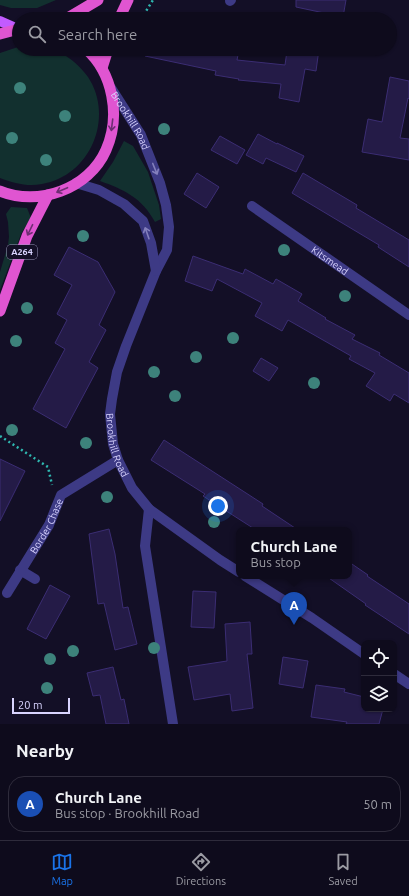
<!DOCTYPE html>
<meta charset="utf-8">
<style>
:root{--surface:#0e0b1c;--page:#171425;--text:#f1f3f6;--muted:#9b9ba3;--line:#2e2b3b;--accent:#1a73e8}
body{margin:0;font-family:Ubuntu,sans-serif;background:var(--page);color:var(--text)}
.controls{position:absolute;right:12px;bottom:12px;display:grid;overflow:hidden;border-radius:8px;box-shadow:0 1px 3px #0004}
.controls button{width:36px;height:36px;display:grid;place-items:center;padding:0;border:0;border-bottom:1px solid var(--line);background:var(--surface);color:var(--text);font:20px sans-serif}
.scale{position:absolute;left:12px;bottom:10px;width:58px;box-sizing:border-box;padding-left:4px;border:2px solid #d9d4ff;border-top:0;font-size:11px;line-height:14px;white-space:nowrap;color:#d9d4ff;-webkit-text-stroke:3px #130f26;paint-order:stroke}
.you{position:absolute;left:218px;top:506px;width:14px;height:14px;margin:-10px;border:3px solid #fff;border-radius:50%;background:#1a73e8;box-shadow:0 0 0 6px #1a73e833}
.badge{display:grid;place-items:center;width:26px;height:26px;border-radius:50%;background:var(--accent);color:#fff;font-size:13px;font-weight:700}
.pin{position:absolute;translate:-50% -33px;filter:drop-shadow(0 1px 2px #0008)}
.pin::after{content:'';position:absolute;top:21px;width:14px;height:12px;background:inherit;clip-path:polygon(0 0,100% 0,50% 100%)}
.popup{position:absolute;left:236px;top:527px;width:116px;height:52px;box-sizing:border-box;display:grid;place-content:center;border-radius:8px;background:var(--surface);filter:drop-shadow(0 1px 3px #0005);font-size:13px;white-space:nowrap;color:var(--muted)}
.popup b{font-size:15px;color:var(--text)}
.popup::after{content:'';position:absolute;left:50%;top:100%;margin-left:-8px;border:8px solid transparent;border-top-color:var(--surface)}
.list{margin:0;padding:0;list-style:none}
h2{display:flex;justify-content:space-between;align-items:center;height:52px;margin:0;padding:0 16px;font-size:17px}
h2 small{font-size:13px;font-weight:400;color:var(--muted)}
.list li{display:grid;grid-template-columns:26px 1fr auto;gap:12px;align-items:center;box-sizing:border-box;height:56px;margin:0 8px 8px;padding:0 8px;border:1px solid var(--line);border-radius:16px}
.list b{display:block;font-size:15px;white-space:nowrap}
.list p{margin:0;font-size:13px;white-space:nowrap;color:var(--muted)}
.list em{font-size:13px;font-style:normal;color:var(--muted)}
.icon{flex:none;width:22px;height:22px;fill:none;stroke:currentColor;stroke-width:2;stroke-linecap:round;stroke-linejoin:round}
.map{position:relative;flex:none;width:409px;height:724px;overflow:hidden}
.search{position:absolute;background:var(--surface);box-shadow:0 1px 3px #0004;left:12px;right:12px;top:12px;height:44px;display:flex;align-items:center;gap:10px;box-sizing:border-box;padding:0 14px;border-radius:22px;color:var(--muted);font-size:15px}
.sheet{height:116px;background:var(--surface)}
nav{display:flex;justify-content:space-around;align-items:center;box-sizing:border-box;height:56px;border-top:1px solid var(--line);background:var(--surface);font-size:11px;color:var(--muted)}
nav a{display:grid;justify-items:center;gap:2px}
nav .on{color:var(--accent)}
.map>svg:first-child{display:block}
.green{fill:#12302f}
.building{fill:#241b47;stroke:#3b2d73}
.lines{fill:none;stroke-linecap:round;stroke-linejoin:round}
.path{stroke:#2fb8b0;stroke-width:2.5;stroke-dasharray:2 3;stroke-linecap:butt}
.minor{stroke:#3d3a85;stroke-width:10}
.tertiary{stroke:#3d3a85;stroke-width:10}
.primary{stroke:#c25bff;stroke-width:10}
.trunk{stroke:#e055d1;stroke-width:11}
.tree{fill:#3d827b}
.oneway{stroke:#6f2e73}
.oneway2{stroke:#837fbc}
.labels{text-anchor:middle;stroke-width:3;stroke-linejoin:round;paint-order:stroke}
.shield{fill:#130f26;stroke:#9e99be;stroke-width:1}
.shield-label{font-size:9px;font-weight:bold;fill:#d9d4ff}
.street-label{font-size:10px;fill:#d9d4ff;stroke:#130f26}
</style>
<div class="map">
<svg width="409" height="724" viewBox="0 0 409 724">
<rect width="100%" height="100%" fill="#130f26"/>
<g class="green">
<path d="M 0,0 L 56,0 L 37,8 L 11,8 L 0,5 Z"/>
<path d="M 18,47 L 19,49 C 29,49 43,47 53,50 C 67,54 79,65 88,77 C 115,118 90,176 42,184 C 27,187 14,183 0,178 L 0,53 Z"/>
<path d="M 124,141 L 133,146 L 148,172 L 159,205 L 161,219 L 155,222 C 142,198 125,190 100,181 L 113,162 Z"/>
<path d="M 11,207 L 27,208 L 31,218 L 21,234 L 0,290 L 0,272 L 8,245 L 9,237 L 8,222 L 6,214 Z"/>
</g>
<g class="building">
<path d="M 296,0 L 346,0 L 343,17 L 296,7 Z"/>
<path d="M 146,49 L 191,49 L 219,55 L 219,52 L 238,55 L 237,60 L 285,65 L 287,51 L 302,53 L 303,49 L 319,49 L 316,71 L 305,69 L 299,102 L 279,98 L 281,84 L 238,80 L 239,79 L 215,75 L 216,71 L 145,56 Z"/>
<path d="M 390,77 L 409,81 L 409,99 L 408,98 L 400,138 L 409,139 L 409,160 L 362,152 L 368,119 L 382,122 Z"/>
<path d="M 258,134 L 277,144 L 277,143 L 304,156 L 296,172 L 266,158 L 263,164 L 246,155 Z"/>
<path d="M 220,136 L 245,150 L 237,164 L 211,150 Z"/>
<path d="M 197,173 L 219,187 L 206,208 L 184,194 Z"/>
<path d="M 303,173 L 357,205 L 356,208 L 409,240 L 409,267 L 378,247 L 379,245 L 292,193 Z"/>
<path d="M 69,247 L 98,262 L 115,292 L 99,325 L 106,330 L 89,362 L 98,368 L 66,428 L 33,409 L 65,349 L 55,343 L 67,320 L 57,314 L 72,285 L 54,275 Z"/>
<path d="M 193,256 L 243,274 L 245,269 L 273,284 L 276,279 L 302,294 L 298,301 L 326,318 L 325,319 L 355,335 L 352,339 L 380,353 L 379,355 L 409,373 L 409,403 L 394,394 L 390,401 L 366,386 L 375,373 L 349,359 L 351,356 L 288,320 L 282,331 L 255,316 L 262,303 L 217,279 L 212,291 L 185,281 Z"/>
<path d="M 261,358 L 278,368 L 269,381 L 253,371 Z"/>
<path d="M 164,440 L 263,504 L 262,506 L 298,530 L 256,530 L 203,496 L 205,494 L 151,460 Z"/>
<path d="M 0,459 L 25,471 L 0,521 Z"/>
<path d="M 109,529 L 115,554 L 123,608 L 128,607 L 137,644 L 115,650 L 104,603 L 98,604 L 89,534 Z"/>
<path d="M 349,562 L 368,575 L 367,576 L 409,604 L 409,634 L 365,605 L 366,604 L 326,576 L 349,576 Z"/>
<path d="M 50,585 L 70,596 L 46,639 L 27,629 Z"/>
<path d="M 193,591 L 216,592 L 214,628 L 191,627 Z"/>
<path d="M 250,622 L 252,654 L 247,654 L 253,708 L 232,711 L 230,694 L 194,700 L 188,667 L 227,661 L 225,624 Z"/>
<path d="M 283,657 L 308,661 L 303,688 L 279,684 Z"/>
<path d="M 113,667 L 121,700 L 124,699 L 129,724 L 106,724 L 100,695 L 93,696 L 87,673 Z"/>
<path d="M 316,685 L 345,689 L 344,692 L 364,697 L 364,709 L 383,709 L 379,724 L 346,724 L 347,722 L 311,717 Z"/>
</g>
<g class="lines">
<g class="path">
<path d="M 141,19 L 153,0"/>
<path d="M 0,436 L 48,467 L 52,485"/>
</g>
<g class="minor">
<path d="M 230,1 L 231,0"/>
<path id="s1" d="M 252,206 L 409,315"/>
<path d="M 149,509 L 145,546 L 173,724"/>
<path d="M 20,570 L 35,579"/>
<path id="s2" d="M 7,593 L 49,525 L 61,495 L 118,460"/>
</g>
<g class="tertiary">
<path id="s3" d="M 111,88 L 141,135 L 160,183 L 166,205 L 169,227 L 167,250 L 156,271 L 126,346 L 117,372 L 112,399 L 110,414 L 113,444 L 118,460 L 132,488 L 149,509 L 220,560 L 239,572"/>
<path d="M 76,183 L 99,190 L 124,204 L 143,221 L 151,243 L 156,271"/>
<path d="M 245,576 L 312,618 L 364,654"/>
<path d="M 394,674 L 409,684"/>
</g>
<path class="primary" d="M 0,21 L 18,29"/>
<g class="trunk">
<path d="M 66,19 L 98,0"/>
<path d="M 119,19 L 128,0"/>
<path d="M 0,34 L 19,29"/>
<path d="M 102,68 L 108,49"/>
<path d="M 0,191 C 38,207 89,189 106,150 C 121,116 113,73 86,49"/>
<path d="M 0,311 L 27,236 L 48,195"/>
</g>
</g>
<g class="tree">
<circle cx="20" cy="88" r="6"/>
<circle cx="65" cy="116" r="6"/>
<circle cx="164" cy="129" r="6"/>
<circle cx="12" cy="138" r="6"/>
<circle cx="46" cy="160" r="6"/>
<circle cx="83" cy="236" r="6"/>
<circle cx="284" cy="250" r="6"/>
<circle cx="345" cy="296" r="6"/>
<circle cx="27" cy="308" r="6"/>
<circle cx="233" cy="338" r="6"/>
<circle cx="16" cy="341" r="6"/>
<circle cx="196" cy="357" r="6"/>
<circle cx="154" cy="372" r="6"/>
<circle cx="314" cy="383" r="6"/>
<circle cx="175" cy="396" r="6"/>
<circle cx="12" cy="430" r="6"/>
<circle cx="86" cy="443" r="6"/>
<circle cx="107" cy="497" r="6"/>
<circle cx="214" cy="522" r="6"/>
<circle cx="154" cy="648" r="6"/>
<circle cx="73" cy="651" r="6"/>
<circle cx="50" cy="659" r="6"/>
<circle cx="47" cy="688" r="6"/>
</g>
<defs><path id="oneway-shaft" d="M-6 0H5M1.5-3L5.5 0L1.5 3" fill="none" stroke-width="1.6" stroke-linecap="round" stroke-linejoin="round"/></defs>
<g class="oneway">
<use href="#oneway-shaft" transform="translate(112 125) rotate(97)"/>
<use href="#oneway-shaft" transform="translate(62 190) rotate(157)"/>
<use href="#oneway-shaft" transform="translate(30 230) rotate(116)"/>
</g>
<g class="oneway2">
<use href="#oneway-shaft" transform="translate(155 169) rotate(68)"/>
<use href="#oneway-shaft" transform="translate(147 233) rotate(-109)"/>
</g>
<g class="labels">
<rect class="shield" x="7" y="245" width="30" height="14" rx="3"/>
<g class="shield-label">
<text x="22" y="255">A264</text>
</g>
<g class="street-label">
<text dy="4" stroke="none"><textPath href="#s3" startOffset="38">Brookhill Road</textPath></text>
<text dy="4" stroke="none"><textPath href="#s1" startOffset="95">Kitsmead</textPath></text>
<text dy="4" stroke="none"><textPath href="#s3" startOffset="382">Brookhill Road</textPath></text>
<text dy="4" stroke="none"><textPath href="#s2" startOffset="78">Border Chase</textPath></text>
</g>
</g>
</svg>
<div class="controls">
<button><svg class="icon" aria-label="locate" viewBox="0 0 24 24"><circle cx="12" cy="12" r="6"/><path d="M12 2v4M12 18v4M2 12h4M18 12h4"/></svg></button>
<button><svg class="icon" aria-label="layers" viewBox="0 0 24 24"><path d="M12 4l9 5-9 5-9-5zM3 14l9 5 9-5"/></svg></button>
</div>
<div class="scale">20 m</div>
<div class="you"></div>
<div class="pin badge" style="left:294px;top:625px;background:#1a4fb4">A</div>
<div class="popup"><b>Church Lane</b>Bus stop</div>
<div class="search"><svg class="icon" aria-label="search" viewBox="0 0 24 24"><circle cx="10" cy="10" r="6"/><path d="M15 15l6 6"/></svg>Search here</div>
</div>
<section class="sheet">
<h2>Nearby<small></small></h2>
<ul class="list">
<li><span class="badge" style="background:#1a4fb4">A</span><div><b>Church Lane</b><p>Bus stop · Brookhill Road</p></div><em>50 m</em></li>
</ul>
</section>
<nav>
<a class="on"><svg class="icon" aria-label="map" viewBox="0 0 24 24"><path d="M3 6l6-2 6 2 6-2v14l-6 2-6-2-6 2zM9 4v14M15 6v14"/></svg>Map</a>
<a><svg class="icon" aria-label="directions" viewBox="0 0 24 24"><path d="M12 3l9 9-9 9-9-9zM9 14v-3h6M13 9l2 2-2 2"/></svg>Directions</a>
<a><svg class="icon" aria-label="saved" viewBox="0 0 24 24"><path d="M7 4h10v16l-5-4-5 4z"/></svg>Saved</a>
</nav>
